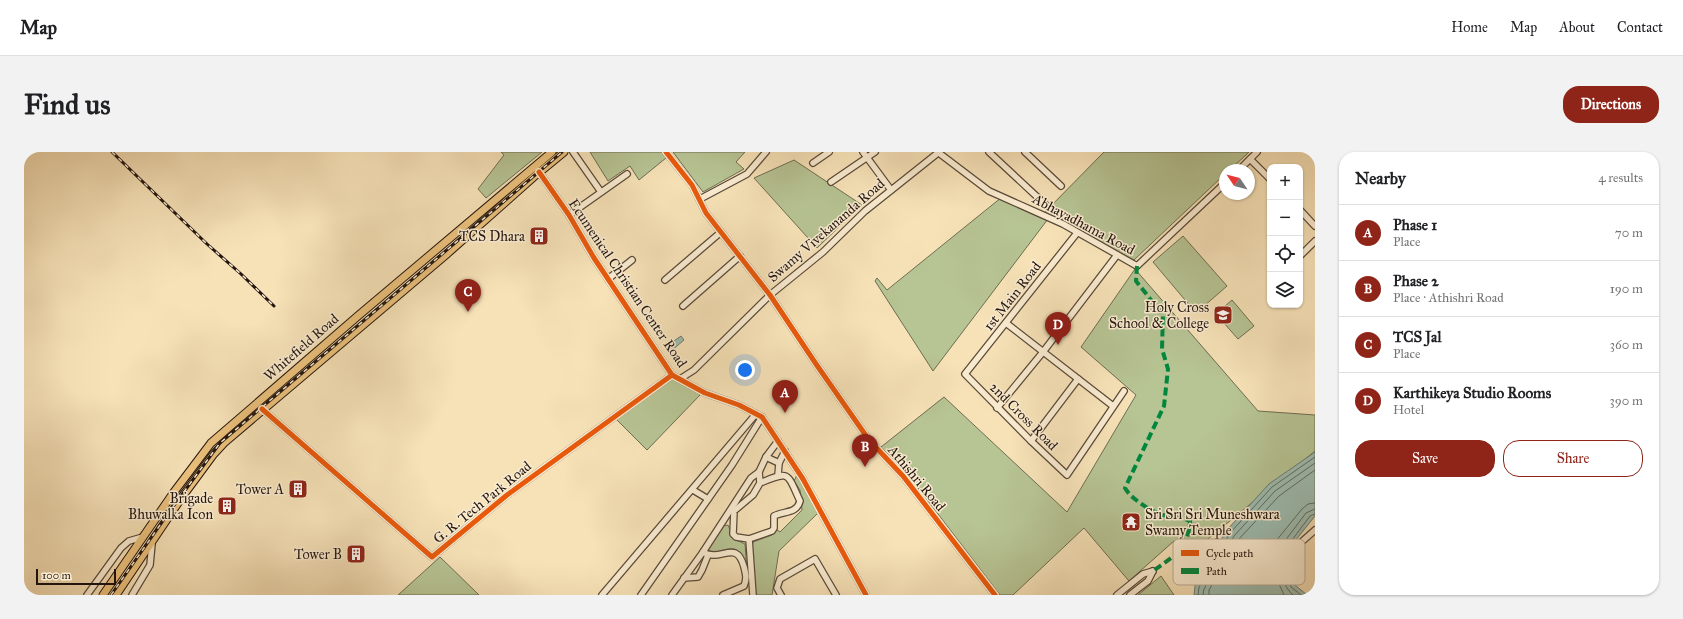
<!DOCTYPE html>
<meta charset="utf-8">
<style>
:root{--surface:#fff;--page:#f2f2f2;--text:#202124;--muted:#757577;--line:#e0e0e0;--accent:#8f2418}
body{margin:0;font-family:"IM FELL Great Primer",serif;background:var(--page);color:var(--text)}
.controls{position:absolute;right:12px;top:12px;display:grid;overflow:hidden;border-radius:8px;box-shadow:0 1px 3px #0004}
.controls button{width:36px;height:36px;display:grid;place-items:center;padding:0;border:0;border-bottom:1px solid var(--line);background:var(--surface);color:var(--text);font:20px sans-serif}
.compass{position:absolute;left:1195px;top:12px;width:36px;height:36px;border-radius:50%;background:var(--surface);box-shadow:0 1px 3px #0004;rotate:305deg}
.scale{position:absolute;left:12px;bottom:10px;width:80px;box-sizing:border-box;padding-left:4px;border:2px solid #24160f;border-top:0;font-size:11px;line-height:14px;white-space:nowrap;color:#24160f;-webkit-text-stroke:3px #faecd1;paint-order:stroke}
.you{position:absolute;left:721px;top:218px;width:14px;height:14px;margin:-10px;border:3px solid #fff;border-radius:50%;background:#1a73e8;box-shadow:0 0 0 6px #1a73e833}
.badge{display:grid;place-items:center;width:26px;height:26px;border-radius:50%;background:var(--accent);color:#fff;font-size:13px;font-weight:700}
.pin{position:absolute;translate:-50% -33px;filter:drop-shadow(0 1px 2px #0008)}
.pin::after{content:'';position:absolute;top:21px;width:14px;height:12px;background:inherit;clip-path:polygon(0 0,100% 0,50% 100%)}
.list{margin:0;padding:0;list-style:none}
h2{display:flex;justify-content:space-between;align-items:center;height:52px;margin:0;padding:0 16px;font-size:17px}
h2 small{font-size:13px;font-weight:400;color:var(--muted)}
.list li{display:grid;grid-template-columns:26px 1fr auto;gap:12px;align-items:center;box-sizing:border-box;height:56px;padding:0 16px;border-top:1px solid var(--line)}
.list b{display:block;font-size:15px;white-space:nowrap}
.list p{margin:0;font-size:13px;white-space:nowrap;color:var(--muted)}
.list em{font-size:13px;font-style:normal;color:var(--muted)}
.actions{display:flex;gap:8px;padding:12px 16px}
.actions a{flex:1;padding:9px 0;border:1px solid var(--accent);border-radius:16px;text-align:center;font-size:14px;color:var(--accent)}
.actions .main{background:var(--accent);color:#fff}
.icon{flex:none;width:22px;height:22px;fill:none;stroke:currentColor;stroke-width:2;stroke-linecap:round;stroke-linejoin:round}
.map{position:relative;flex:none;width:1291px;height:443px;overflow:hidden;border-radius:16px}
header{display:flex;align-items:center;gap:24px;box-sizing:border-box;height:56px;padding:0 20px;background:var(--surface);border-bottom:1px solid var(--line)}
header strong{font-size:19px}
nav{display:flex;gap:22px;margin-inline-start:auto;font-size:14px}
.intro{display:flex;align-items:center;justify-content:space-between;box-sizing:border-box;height:96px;padding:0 24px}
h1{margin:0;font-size:28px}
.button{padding:10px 18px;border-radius:16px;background:var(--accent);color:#fff;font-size:14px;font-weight:700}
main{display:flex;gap:24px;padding:0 24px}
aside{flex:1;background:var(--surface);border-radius:16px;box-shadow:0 1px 3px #0004}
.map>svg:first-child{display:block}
.green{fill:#b7c494;stroke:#6e6d52}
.water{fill:#9dbdb1;stroke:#6d7a70}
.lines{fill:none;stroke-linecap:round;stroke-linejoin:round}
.shore{stroke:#606a60;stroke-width:1}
.minor-casing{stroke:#594939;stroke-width:8}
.major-casing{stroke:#24160f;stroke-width:9}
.minor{stroke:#faecd1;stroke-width:5.5}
.major{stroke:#ecc17c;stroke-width:7}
.rail-casing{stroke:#24160f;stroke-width:3}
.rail{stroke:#faecd1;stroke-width:1.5;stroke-dasharray:4.5;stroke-linecap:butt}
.quiet{stroke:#00873e;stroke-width:4;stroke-dasharray:8 4;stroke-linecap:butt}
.cycleway-casing{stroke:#faecd1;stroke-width:8}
.cycleway{stroke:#e8590c;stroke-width:5}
.labels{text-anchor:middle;stroke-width:3;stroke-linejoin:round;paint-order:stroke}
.street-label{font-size:14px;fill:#24160f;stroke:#faecd1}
.poi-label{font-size:14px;fill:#24160f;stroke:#faecd1;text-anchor:end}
.key{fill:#faecd1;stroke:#baac97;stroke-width:1}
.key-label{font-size:11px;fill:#24160f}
</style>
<header>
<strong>Map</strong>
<nav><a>Home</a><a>Map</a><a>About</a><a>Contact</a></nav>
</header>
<div class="intro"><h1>Find us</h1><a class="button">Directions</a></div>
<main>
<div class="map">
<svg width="1291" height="443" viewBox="0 0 1291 443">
<rect width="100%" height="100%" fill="#f7e2b8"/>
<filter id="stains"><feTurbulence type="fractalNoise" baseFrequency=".005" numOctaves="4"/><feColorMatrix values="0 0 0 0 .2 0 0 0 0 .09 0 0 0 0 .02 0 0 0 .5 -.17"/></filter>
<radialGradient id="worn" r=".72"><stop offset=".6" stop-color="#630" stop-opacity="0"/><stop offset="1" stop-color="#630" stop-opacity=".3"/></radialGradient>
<g class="green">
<path d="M 477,0 L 518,0 L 462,46 L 454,37 L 480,3 Z"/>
<path d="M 566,0 L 638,0 L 642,6 L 615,28 L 606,14 L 584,29 Z"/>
<path d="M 649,0 L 721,0 L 712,10 L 720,17 L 679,40 Z"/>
<path d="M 1080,0 L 1225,0 L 1206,18 L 1201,18 L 1201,22 L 1110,108 L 1020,61 Z"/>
<path d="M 770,8 L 838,53 L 793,96 L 730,26 Z"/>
<path d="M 978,45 L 1024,67 L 909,219 L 851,129 L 853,126 L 863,138 Z"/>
<path d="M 1159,84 L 1203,134 L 1172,161 L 1129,110 Z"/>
<path d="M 1111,117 L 1234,259 L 1291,263 L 1291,299 L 1162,405 L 1150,389 L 1105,429 L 1060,376 L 989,443 L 976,443 L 888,328 L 857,295 L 920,245 L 1043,360 L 1112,243 L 1057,195 Z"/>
<path d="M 1208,148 L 1230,174 L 1214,187 L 1192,162 Z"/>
<path d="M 648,226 L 677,242 L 623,298 L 592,267 Z"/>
<path d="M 773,323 L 795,360 L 755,399 L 748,443 L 731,443 L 728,395 L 729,390 L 748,383 L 752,377 L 756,380 L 778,358 L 776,338 L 770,329 Z"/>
<path d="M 704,373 L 710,387 L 721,392 L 723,420 C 715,393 714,394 688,401 L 683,398 L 699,374 Z"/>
<path d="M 416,405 L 455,443 L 374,443 Z"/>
<path d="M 1137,424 L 1150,443 L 1114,443 Z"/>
</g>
<g class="water">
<path d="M 657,184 L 660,188 L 647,199 L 643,194 Z"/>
<path d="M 1291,300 L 1291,364 L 1259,404 L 1271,433 L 1283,443 L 1170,443 L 1171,434 L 1202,379 L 1245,332 Z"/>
</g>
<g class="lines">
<g class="shore">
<path d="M 1174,443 L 1175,435 L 1206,381 L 1248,335 L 1291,305"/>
<path d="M 1179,443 L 1180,437 L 1210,384 L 1251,339 L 1291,311"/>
<path d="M 1185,443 L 1185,438 L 1215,387 L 1255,344 L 1291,318"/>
<path d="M 1260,443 L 1245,410 L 1245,401 L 1247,395 L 1278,357 L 1284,352 L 1291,351"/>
<path d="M 1269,443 C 1261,437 1250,412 1251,402 L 1282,361 L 1291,357"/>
<path d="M 1277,443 L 1267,435 L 1256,404 L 1286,364 L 1291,362"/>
</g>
<defs>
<g id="minor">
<path d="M 549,0 L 577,40"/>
<path d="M 642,0 L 668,33 L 682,61 L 746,143 L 792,212 L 845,288 L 879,324 L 971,443"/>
<path d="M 839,0 L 867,38"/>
<path d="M 965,0 L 1023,54"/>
<path d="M 1001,0 L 1037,34"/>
<path d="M 915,1 L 965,39 L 1039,72 L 1113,114 L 1201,31"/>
<path d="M 1226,7 L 1246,27"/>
<path d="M 789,11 L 805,0"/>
<path d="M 1215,18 L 1233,0"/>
<path d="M 515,20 L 545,63 L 570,106 L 648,223 L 681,241 L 715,253 L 738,265 L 779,327 L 842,443"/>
<path d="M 807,30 L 851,0"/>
<path d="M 676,47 L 723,22 L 742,0"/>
<path d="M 1276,58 L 1291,74"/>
<path d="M 545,63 L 603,22"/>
<path d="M 1053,81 L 941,222 L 1007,289 L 1043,323 L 1100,239"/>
<path d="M 1276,104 L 1291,89"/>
<path d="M 584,127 L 608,108"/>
<path d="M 641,128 L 697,80"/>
<path d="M 659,154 L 716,104"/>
<path d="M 982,171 L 1089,254"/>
<path d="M 656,227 L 670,218 L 746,143 L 799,100 L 841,59 L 915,0"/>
<path d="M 973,256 L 1019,200 L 1093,103"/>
<path d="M 238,257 L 408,405 L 483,343 L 648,223"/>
<path d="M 1007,289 L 1054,227"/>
<path d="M 742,305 L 755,311"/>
<path d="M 754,323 L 755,311 L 761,299"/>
<path d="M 736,331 C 766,318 763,321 776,349 C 773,362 759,359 750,364 L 750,376 L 748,379 L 725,387 L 712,385 L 709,382 L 710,359 L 729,343 L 736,331 L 735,320 L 742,305 L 754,289"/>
<path d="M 669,338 L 684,347"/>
<path d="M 725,387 L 729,443"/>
<path d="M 679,400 C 697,411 712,386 720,415 C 722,423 723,427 720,434 L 699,443"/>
<path d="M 1265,401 L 1291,378"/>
<path d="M 660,426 L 674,425 L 678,418 L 684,403"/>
<path d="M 63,443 L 97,396 L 105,389 L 119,385"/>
<path d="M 108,443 L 126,413 L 128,392"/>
<path d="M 578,443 L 732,262"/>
<path d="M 617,443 L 708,313 L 738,265"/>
<path d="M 648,443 L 679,400 L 727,326 L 735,320"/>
<path d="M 757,443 L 753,436 L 756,427 L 791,407 L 812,443"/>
<path d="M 1093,443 L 1119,422 L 1129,419"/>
<path d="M 1106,443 L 1124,429 L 1129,419"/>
</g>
<g id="major">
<path d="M 79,443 L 150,340 L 187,291 L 335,163 L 528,0"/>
<path d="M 92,443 L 158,345 L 189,303 L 201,290 L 424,101 L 512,23 L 540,0"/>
</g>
</defs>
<use href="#minor" class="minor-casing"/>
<use href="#major" class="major-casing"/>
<use href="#minor" class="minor"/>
<use href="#major" class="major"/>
<defs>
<g id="rail">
<path d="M 88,0 L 183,92 L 217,122 L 250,154"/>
<path d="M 87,443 L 148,356 L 196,291 L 538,0"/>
</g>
</defs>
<use href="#rail" class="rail-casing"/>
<use href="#rail" class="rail"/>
<path class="quiet" d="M 1113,114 L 1112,129 L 1139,163 L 1138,197 L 1144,217 L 1140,254 L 1101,336 C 1107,347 1129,361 1142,364 C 1152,366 1157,365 1166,369 C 1164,398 1151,403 1129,419"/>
<defs>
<g id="cycleway">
<path d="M 642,0 L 668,33 L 682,61 L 746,143 L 792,212 L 845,288 L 879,324 L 971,443"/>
<path d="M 515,20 L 545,63 L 570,106 L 648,223 L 681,241 L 715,253 L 738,265 L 779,327 L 842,443"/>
<path d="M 238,257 L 408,405 L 483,343 L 648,223"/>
</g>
</defs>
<use href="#cycleway" class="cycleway-casing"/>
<use href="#cycleway" class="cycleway"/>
</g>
<defs>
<symbol id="building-square" viewBox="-11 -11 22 22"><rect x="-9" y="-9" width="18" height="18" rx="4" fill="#8f2418" stroke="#faecd1"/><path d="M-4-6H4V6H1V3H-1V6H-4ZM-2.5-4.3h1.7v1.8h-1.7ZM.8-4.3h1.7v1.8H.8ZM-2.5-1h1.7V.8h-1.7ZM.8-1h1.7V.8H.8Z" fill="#fff"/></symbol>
<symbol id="school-square" viewBox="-11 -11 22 22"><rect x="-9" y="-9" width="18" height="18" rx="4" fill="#8f2418" stroke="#faecd1"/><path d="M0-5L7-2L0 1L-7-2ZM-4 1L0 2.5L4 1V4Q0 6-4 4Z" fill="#fff"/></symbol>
<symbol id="temple-square" viewBox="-11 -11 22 22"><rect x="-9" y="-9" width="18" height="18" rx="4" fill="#8f2418" stroke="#faecd1"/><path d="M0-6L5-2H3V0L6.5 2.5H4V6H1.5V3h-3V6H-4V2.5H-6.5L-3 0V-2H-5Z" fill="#fff"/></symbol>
</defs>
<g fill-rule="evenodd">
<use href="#building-square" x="504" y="73" width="22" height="22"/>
<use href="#school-square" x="1188" y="152" width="22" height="22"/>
<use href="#building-square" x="263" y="326" width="22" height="22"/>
<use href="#building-square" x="192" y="343" width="22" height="22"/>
<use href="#temple-square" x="1096" y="359" width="22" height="22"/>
<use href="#building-square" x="321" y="391" width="22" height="22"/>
</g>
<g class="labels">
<g class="street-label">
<text transform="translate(1060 72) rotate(28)" y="5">Abhayadhama Road</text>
<text transform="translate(802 78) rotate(-41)" y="5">Swamy Vivekananda Road</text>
<text transform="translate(604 131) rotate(56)" y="5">Ecumenical Christian Center Road</text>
<text transform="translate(988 144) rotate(-52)" y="5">1st Main Road</text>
<text transform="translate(277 195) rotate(-41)" y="5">Whitefield Road</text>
<text transform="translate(1000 264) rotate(45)" y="5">2nd Cross Road</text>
<text transform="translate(893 326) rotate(50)" y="5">Athishri Road</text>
<text transform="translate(458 350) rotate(-39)" y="5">G. R. Tech Park Road</text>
</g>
<g class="poi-label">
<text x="501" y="89">TCS Dhara</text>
<text x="1185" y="160">Holy Cross<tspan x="1185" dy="16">School &amp; College</tspan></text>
<text x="260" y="342">Tower A</text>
<text x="189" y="351">Brigade<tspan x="189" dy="16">Bhuwalka Icon</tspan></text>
<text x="1121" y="367" text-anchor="start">Sri Sri Sri Muneshwara<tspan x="1121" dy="16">Swamy Temple</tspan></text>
<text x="318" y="407">Tower B</text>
</g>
</g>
<rect x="1149" y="387" width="132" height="46" rx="6" class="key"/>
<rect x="1157" y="398" width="18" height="6" fill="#e8590c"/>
<rect x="1157" y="416" width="18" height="6" fill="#00873e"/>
<g class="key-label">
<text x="1182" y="405">Cycle path</text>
<text x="1182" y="423">Path</text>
</g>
<rect width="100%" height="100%" filter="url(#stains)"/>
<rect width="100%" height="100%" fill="url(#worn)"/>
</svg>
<div class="controls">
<button>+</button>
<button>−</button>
<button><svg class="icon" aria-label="locate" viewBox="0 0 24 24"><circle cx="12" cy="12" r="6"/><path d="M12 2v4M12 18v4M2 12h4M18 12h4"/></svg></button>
<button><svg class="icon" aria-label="layers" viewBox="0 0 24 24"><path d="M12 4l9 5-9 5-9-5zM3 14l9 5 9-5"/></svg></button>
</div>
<svg class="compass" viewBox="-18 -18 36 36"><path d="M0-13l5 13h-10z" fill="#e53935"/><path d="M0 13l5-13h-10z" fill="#757577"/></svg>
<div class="scale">100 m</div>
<div class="you"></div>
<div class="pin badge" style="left:761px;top:261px">A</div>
<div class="pin badge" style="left:841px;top:315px">B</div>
<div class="pin badge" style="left:444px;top:160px">C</div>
<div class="pin badge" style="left:1034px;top:193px">D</div>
</div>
<aside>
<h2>Nearby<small>4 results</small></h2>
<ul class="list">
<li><span class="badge">A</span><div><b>Phase 1</b><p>Place</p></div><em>70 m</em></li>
<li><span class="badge">B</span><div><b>Phase 2</b><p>Place · Athishri Road</p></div><em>190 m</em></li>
<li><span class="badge">C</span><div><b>TCS Jal</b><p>Place</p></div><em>360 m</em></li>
<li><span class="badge">D</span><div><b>Karthikeya Studio Rooms</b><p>Hotel</p></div><em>390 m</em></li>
</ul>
<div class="actions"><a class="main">Save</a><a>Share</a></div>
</aside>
</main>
